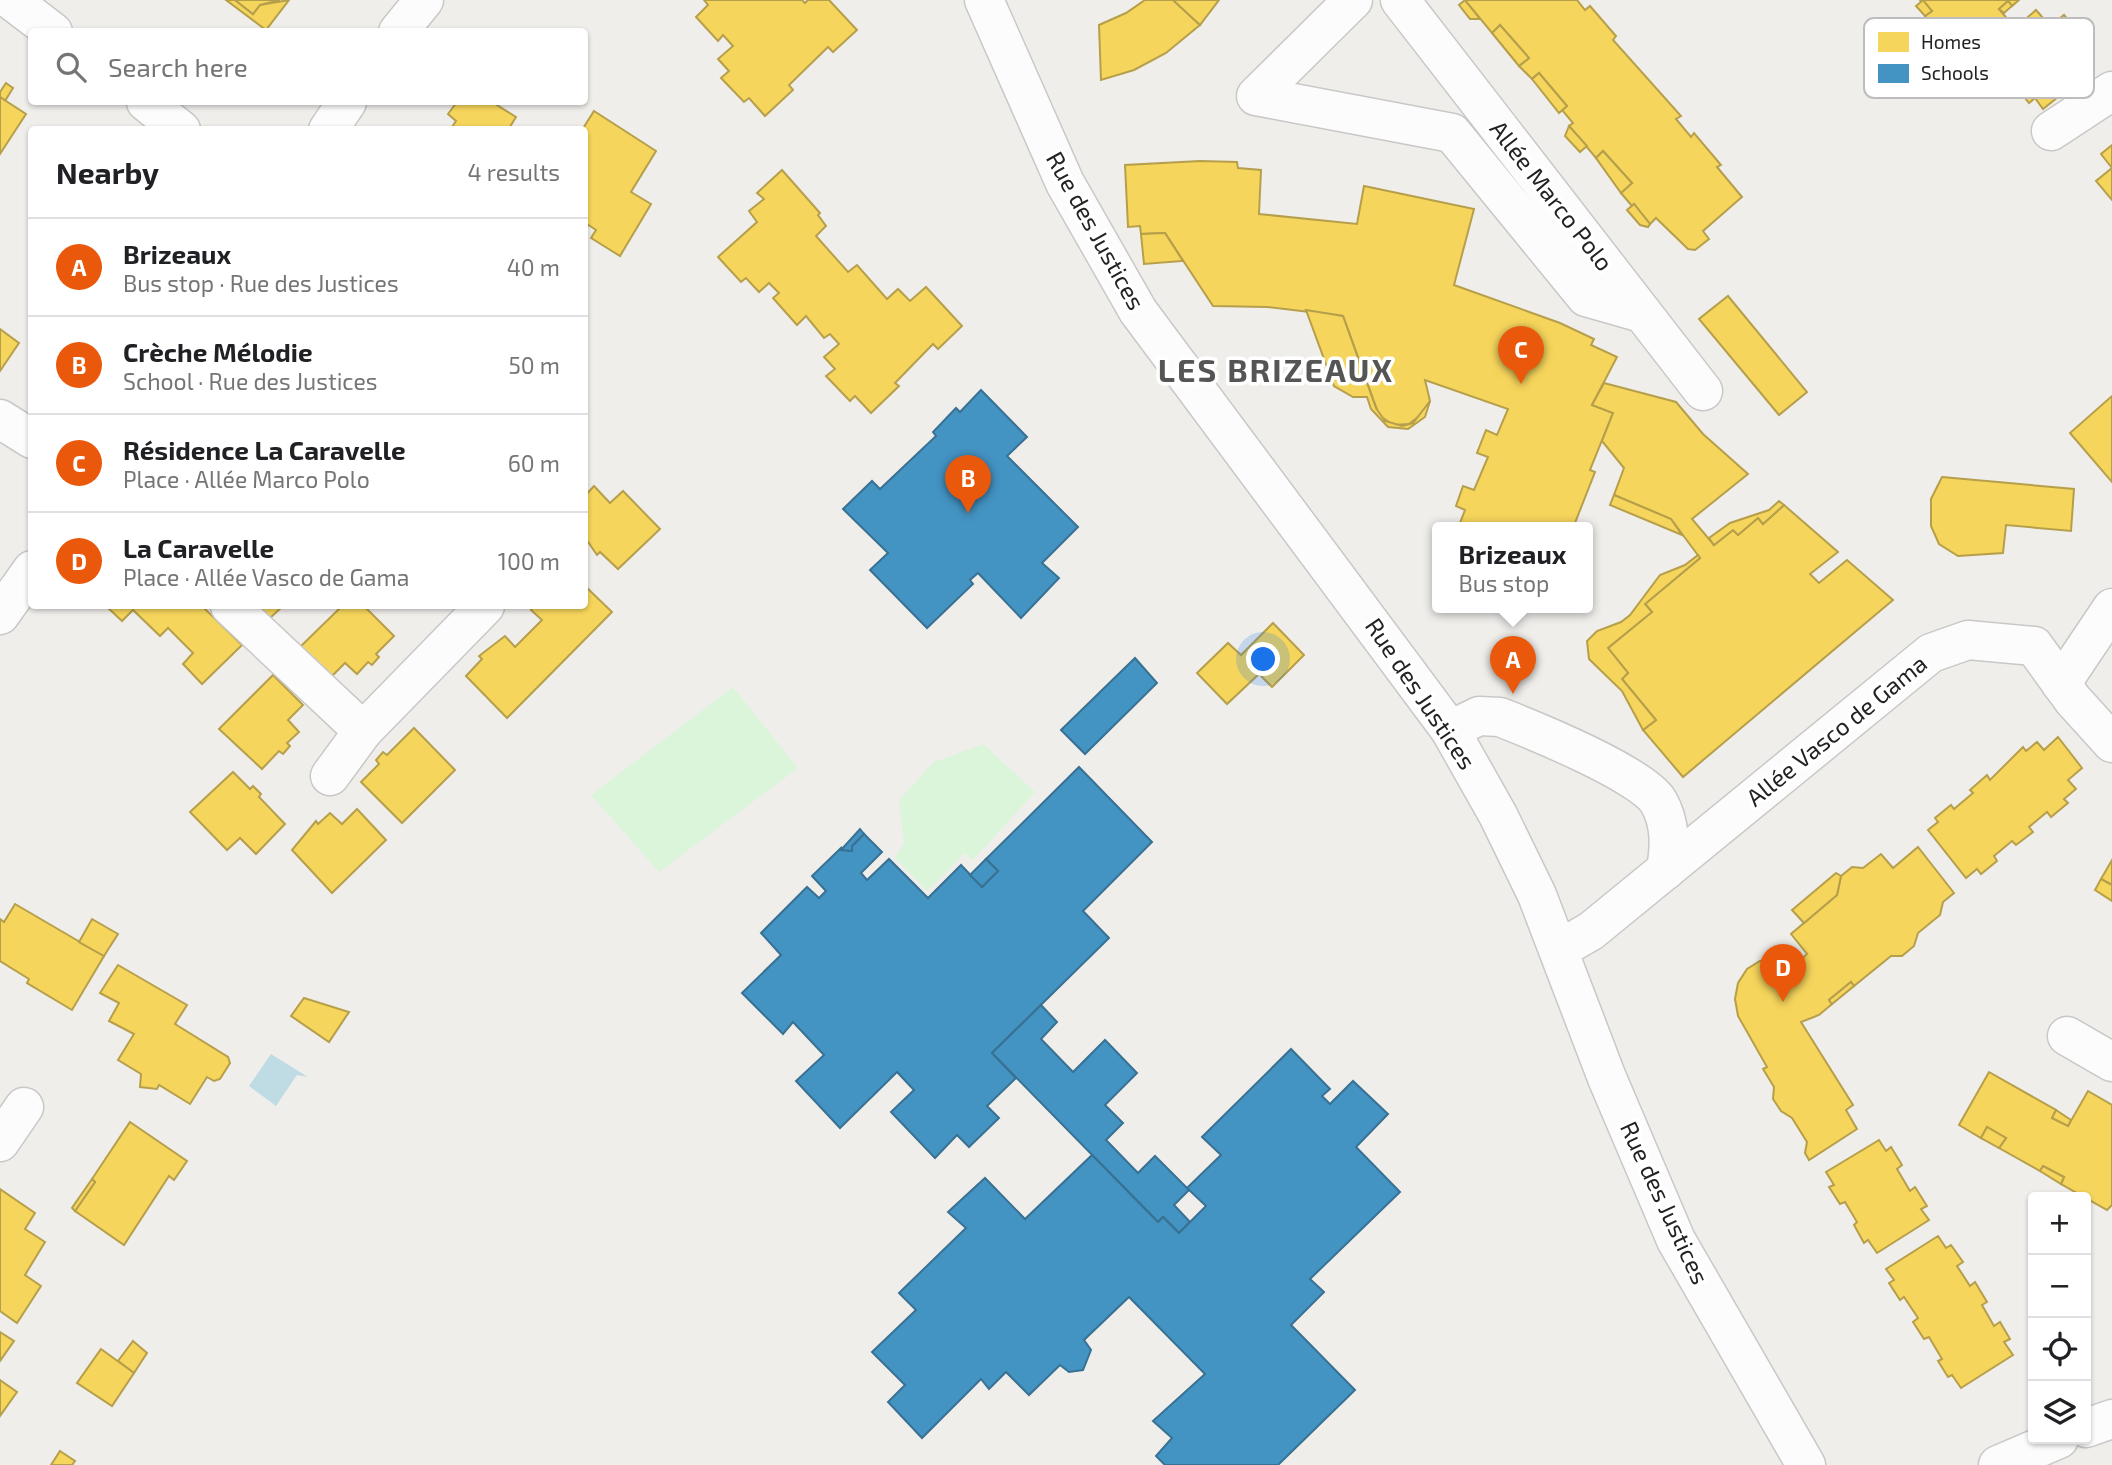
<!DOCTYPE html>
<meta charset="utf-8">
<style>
:root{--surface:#fff;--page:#f2f2f2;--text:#202124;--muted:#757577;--line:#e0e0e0;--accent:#ea580c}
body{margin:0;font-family:"Exo 2",sans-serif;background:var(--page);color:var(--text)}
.controls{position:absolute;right:21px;bottom:21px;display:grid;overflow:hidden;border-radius:7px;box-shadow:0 2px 5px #0004}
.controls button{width:63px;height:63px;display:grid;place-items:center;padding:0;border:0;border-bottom:2px solid var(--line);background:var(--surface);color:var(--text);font:35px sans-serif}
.you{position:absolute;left:1264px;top:660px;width:24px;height:24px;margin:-18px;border:5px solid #fff;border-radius:50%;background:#1a73e8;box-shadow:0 0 0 10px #1a73e833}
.badge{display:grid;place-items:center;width:46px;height:46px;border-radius:50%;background:var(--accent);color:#fff;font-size:23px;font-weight:700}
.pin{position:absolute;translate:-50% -58px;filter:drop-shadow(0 2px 4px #0008)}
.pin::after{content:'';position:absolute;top:37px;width:24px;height:21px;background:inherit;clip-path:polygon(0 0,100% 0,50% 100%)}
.popup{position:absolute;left:1432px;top:522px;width:161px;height:91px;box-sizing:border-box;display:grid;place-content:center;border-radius:7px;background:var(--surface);filter:drop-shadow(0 2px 5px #0005);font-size:23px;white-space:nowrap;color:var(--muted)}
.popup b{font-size:26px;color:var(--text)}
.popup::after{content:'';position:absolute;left:50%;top:100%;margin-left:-14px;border:14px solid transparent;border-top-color:var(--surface)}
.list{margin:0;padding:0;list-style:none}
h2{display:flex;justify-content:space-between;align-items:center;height:91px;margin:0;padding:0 28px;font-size:30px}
h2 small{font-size:23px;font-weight:400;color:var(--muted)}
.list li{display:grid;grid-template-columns:46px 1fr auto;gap:21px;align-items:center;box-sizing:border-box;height:98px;padding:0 28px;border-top:2px solid var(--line)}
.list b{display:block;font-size:26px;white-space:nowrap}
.list p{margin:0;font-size:23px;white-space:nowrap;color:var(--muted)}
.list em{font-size:23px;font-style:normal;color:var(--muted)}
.icon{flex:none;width:38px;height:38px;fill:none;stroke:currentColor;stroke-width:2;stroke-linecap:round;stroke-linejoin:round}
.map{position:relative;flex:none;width:2112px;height:1465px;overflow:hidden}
.search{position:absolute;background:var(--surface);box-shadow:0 2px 5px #0004;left:28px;top:28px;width:560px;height:77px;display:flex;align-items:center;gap:18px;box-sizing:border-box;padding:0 24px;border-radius:7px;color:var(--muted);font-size:26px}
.panel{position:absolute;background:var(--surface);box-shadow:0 2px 5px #0004;left:28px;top:126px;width:560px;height:483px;border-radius:7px}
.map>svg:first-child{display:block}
.park{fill:#daf5da}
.water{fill:#bfdbe3}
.homes{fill:#f6d55c;stroke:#b69f4b;stroke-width:2}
.schools{fill:#4393c3;stroke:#397193;stroke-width:2}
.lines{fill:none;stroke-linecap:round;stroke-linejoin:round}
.minor-casing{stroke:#c9c8c7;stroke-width:41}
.tertiary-casing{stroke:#c9c8c7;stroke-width:41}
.minor{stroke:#fdfcfc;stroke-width:38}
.tertiary{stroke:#fdfcfc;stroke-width:38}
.labels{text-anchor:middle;stroke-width:7;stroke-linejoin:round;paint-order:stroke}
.street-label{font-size:24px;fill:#222;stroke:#fff}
.district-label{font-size:32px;font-weight:bold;letter-spacing:2px;fill:#555;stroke:#fff}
.key{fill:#fff;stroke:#bdbdbd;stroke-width:2}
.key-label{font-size:19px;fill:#222}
</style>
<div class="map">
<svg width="2112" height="1465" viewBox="0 0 2112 1465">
<rect width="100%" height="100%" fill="#f0eeeb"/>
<g class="park">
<path d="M 733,687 L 798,768 L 659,872 L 591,795 Z"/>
<path d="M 983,744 L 1035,792 L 973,860 L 965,853 L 927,891 L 895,858 L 904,843 L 899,800 L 934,762 Z"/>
</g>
<path class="water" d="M 271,1054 L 308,1077 L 297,1075 L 276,1106 L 249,1086 Z"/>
<g class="homes">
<path d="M 226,0 L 235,0 L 253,14 L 260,5 L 289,0 L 266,30 Z"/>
<path d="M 235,0 L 280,0 L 260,5 L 253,14 Z"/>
<path d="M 704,0 L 802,0 L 805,3 L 808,0 L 829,0 L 857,30 L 833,52 L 828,47 L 789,85 L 793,90 L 765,116 L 749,98 L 744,102 L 721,78 L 729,71 L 718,59 L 733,46 L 723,35 L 718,41 L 696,17 L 708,5 Z"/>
<path d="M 1145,0 L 1173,0 L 1200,25 L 1166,53 L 1134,70 L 1101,80 L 1099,25 L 1126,13 Z"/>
<path d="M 1173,0 L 1219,0 L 1200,25 Z"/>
<path d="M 1465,0 L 1480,19 L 1470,19 L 1459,5 Z"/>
<path d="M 1465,0 L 1577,0 L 1585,10 L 1590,6 L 1616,36 L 1613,40 L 1681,116 L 1676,119 L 1691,137 L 1694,133 L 1721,165 L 1717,167 L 1742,197 L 1703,231 L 1709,239 L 1695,250 L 1688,249 L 1656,218 L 1650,224 L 1634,204 L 1632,206 L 1621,193 L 1632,183 L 1603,151 L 1596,158 L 1569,126 L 1573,123 L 1562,110 L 1567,106 L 1539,73 L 1532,79 L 1519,66 L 1529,58 L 1500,25 L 1492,33 Z"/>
<path d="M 1920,0 L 2019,0 L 2012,6 L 2008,1 L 1999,9 L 2015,28 L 2036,10 L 2050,26 L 2064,15 L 2088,43 L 2073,55 L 2088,73 L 2043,109 L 2035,98 L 2029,103 L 1997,63 L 2002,59 L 1992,47 L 1967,68 L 1950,47 L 1958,41 L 1949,31 L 1942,38 L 1925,16 L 1932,11 Z"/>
<path d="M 1923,0 L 1932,11 L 1925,16 L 1916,6 Z"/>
<path d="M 2008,1 L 2012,6 L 2004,13 L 1999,9 Z"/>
<path d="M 1500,25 L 1529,58 L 1519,66 L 1492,33 Z"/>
<path d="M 1949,31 L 1958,41 L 1950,47 L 1942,38 Z"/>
<path d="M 1539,73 L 1567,106 L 1559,113 L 1532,79 Z"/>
<path d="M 6,83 L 13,88 L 5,101 L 0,97 L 0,92 Z"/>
<path d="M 0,97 L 26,114 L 0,154 Z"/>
<path d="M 457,102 L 492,102 L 516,117 L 508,130 L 450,130 L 456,121 L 448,114 Z"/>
<path d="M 594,111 L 656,151 L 631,192 L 651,204 L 620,256 L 591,238 L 596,230 L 584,222 L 584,130 L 582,130 Z"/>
<path d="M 1569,126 L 1587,146 L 1580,152 L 1565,136 Z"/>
<path d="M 2112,145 L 2112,200 L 2096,181 L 2112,168 L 2101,154 Z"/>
<path d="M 1603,151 L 1632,183 L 1621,193 L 1596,158 Z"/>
<path d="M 1200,161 L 1237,162 L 1238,168 L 1261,170 L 1259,214 L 1357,224 L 1364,186 L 1474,209 L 1454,285 L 1560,323 L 1594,339 L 1591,345 L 1617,357 L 1592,405 L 1613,413 L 1590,470 L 1595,472 L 1573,528 L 1458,528 L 1465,510 L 1456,506 L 1463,486 L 1474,490 L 1488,457 L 1477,453 L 1486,430 L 1497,435 L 1508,409 L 1425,380 L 1430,401 L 1423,413 L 1409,424 L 1393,425 L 1379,415 L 1343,316 L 1267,307 L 1213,306 L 1165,233 L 1141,234 L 1140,226 L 1128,227 L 1125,165 Z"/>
<path d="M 782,170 L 820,213 L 818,215 L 826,226 L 816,236 L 848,272 L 857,265 L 887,299 L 898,289 L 910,301 L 926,287 L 962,326 L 938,349 L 933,344 L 895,383 L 899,386 L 871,413 L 855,396 L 850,401 L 826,376 L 835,369 L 824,357 L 839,344 L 830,334 L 824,338 L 806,316 L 797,325 L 773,298 L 779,293 L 769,283 L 759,292 L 746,278 L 741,282 L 718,257 L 757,222 L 749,211 L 764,199 L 757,193 Z"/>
<path d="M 1634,204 L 1650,224 L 1648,227 L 1640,225 L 1627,210 Z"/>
<path d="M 1165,233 L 1183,261 L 1144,264 L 1141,234 Z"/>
<path d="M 1728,296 L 1807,392 L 1779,415 L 1699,319 Z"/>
<path d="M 1306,310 L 1343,316 L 1376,408 L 1385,421 L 1402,426 L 1413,423 L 1430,401 L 1425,417 L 1408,429 L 1388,427 L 1371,409 L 1367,397 L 1353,397 L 1334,386 Z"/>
<path d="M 0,329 L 19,343 L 0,371 Z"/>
<path d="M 1604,383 L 1676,402 L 1703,434 L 1748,474 L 1692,519 L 1714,545 L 1733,530 L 1738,535 L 1758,518 L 1763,524 L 1784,505 L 1838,552 L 1810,574 L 1819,583 L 1847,560 L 1893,600 L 1683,777 L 1643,730 L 1656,720 L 1622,679 L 1628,673 L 1608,648 L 1652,612 L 1645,604 L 1700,558 L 1671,519 L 1614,495 L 1624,468 L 1602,441 L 1613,413 L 1592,405 Z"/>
<path d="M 2112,396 L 2112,482 L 2070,433 Z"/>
<path d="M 1942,477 L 2074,489 L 2071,531 L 2006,525 L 2003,553 L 1958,556 L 1939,544 L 1931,526 L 1931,499 Z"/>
<path d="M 594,486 L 610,503 L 623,491 L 660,529 L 618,569 L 600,552 L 597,555 L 584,536 L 584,497 Z"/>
<path d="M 1614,495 L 1671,519 L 1682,535 L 1610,505 Z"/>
<path d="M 1779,501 L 1784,505 L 1763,524 L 1758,518 L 1738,535 L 1733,530 L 1714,545 L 1709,538 L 1730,523 L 1769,510 Z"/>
<path d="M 1698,555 L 1700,558 L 1645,604 L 1652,612 L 1608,648 L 1628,673 L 1622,679 L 1656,720 L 1643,730 L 1622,691 L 1589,659 L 1587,641 L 1597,631 L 1621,622 L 1630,615 L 1660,575 L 1685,565 Z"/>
<path d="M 584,585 L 612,612 L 507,718 L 466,676 L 482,659 L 479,656 L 505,636 L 515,647 L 542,620 L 531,610 L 535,606 L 584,606 Z"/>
<path d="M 106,606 L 183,606 L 186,608 L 202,606 L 242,645 L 202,684 L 183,664 L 193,653 L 168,628 L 160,636 L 133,610 L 122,621 Z"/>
<path d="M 258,606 L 283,606 L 270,618 Z"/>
<path d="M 342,606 L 364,606 L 394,636 L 376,654 L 379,657 L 372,665 L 368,662 L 357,674 L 345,663 L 330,678 L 300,647 Z"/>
<path d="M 1273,623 L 1304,655 L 1272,687 L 1259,674 L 1227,704 L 1197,673 L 1228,643 L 1241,655 Z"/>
<path d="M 273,675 L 303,705 L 288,720 L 299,732 L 287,743 L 290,746 L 283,754 L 279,751 L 262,769 L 219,729 Z"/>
<path d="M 414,728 L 455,770 L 402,823 L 361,782 L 379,764 L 376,760 L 383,752 L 387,755 Z"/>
<path d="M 2058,737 L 2082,768 L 2068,780 L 2076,789 L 2064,799 L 2068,803 L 2051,817 L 2047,812 L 2029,827 L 2033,832 L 2016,845 L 2012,841 L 1994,856 L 1997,861 L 1981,874 L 1977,869 L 1966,878 L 1928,830 L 1938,822 L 1935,818 L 1951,805 L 1954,809 L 1973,793 L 1970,790 L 1987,775 L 1990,780 L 2023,747 L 2026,751 L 2037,742 L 2044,750 Z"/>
<path d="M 233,772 L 250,789 L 253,786 L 261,794 L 259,797 L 285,824 L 256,854 L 240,838 L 227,850 L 190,812 Z"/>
<path d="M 357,809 L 386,840 L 332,893 L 292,850 L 316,821 L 318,824 L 330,813 L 342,824 Z"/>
<path d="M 1918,847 L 1954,893 L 1943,902 L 1940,915 L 1918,933 L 1914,946 L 1902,956 L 1891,956 L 1854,986 L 1851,982 L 1829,1000 L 1832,1004 L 1819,1015 L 1801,1022 L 1853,1105 L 1846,1110 L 1857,1129 L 1809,1160 L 1805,1153 L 1807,1142 L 1792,1118 L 1781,1111 L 1773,1099 L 1774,1087 L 1763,1069 L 1767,1067 L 1738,1016 L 1735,999 L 1738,983 L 1747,969 L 1760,961 L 1777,957 L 1797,963 L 1807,954 L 1791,934 L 1837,895 L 1841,876 L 1852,867 L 1863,868 L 1881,854 L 1893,868 Z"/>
<path d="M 2112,860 L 2112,885 L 2101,879 Z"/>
<path d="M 1836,873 L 1841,876 L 1837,895 L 1804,923 L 1792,910 Z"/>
<path d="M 2101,879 L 2112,885 L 2112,901 L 2095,890 Z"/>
<path d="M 15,904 L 104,956 L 72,1010 L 27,983 L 29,979 L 0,961 L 0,919 L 4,922 Z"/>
<path d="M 92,919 L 118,934 L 104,956 L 79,942 Z"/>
<path d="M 118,965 L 187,1005 L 175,1024 L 228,1057 L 230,1063 L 220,1079 L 214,1081 L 207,1077 L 190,1104 L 159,1085 L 157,1089 L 140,1087 L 141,1074 L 118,1060 L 134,1034 L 109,1021 L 119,1003 L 100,993 Z"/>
<path d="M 1851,982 L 1854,986 L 1832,1004 L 1829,1000 Z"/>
<path d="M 304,998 L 349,1012 L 329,1042 L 291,1016 Z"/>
<path d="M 1989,1072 L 2056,1110 L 2052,1118 L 2068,1126 L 2088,1091 L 2112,1105 L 2112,1205 L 2107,1210 L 2061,1184 L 2064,1177 L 2043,1166 L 2040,1171 L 1999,1148 L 2006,1138 L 1987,1127 L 1981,1138 L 1959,1125 Z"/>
<path d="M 2056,1110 L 2071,1120 L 2068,1126 L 2052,1118 Z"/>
<path d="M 130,1122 L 187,1161 L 174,1180 L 169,1176 L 124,1245 L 75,1211 L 95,1182 L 92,1179 Z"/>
<path d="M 1987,1127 L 2006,1138 L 1999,1148 L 1981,1138 Z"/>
<path d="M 1879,1140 L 1886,1151 L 1891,1147 L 1902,1165 L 1897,1169 L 1910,1191 L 1915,1187 L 1927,1206 L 1921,1209 L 1929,1220 L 1877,1253 L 1868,1240 L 1864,1243 L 1854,1225 L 1857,1222 L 1845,1202 L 1840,1204 L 1829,1187 L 1834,1185 L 1826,1172 Z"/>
<path d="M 2043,1166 L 2064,1177 L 2061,1184 L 2040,1171 Z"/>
<path d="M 92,1179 L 95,1182 L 75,1211 L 72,1208 Z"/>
<path d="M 0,1189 L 35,1213 L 25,1229 L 45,1242 L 25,1275 L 41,1286 L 17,1323 L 0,1311 Z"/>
<path d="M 1938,1236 L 1946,1248 L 1951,1245 L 1963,1262 L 1957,1266 L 1970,1286 L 1975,1282 L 1987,1302 L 1982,1305 L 1994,1326 L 2000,1322 L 2010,1339 L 2004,1342 L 2013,1355 L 1961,1388 L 1952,1375 L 1948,1377 L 1938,1361 L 1942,1359 L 1929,1337 L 1924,1339 L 1913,1322 L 1918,1318 L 1904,1297 L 1900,1300 L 1889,1283 L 1894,1280 L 1886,1269 Z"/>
<path d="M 0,1332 L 14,1341 L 0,1361 Z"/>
<path d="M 133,1341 L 147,1353 L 134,1373 L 118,1361 Z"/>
<path d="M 101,1349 L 134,1373 L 112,1406 L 77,1383 Z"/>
<path d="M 0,1380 L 17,1392 L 0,1416 Z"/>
<path d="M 60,1451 L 75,1461 L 72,1465 L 51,1465 Z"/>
</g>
<g class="schools">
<path d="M 981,390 L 1027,437 L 1007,456 L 1078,527 L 1042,563 L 1059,578 L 1021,618 L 978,573 L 970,580 L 973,584 L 927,628 L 870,570 L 888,553 L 843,509 L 872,481 L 880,489 L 936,436 L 933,432 L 956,408 L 960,412 Z"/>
<path d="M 1135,658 L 1157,683 L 1085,754 L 1061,730 Z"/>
<path d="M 1079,767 L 1152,842 L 1083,911 L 1109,938 L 992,1053 L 1016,1078 L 987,1106 L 999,1118 L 969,1147 L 957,1135 L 935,1158 L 891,1112 L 914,1090 L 897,1072 L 840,1128 L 796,1081 L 824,1055 L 793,1022 L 783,1034 L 742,993 L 781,955 L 761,933 L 807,887 L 819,898 L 826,891 L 812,876 L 842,847 L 841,850 L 852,851 L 852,846 L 864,834 L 882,852 L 861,873 L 867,880 L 889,859 L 928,898 L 961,865 L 982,887 L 998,871 L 986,859 Z"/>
<path d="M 860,829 L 864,834 L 852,846 L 852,851 L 841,850 Z"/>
<path d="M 986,859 L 998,871 L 982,887 L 970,875 Z"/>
<path d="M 1041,1005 L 1057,1022 L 1041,1039 L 1073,1072 L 1105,1040 L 1137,1073 L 1105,1105 L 1123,1123 L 1106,1140 L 1138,1173 L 1155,1156 L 1189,1190 L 1174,1205 L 1190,1222 L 1179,1233 L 1163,1217 L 1158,1222 L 992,1053 Z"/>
<path d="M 1291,1049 L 1330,1089 L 1322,1096 L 1330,1104 L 1353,1081 L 1388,1114 L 1356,1147 L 1400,1192 L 1310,1279 L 1324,1292 L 1291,1325 L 1355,1390 L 1278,1465 L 1165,1465 L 1156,1456 L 1172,1438 L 1153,1421 L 1205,1374 L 1129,1297 L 1084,1340 L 1091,1350 L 1083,1370 L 1069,1372 L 1060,1365 L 1029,1395 L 1006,1372 L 989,1389 L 981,1379 L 922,1438 L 888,1402 L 905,1385 L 872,1352 L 916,1310 L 899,1293 L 966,1228 L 948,1212 L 985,1178 L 1025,1219 L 1092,1155 L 1158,1222 L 1163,1217 L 1179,1233 L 1206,1206 L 1187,1188 L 1221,1155 L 1202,1137 Z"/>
</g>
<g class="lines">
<defs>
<g id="minor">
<path d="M 11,0 L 53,32"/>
<path d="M 1353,0 L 1256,96 L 1452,133 L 1586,297 L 1642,313"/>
<path d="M 1400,0 L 1703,391"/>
<path d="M 146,102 L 181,130"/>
<path d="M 2051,131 L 2112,91"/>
<path d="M 0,419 L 32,439"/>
<path d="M 230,606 L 363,731 L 485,606"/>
<path d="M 2061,684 L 2112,608"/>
<path d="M 1450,730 L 1479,716 L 1500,717 C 1533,730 1641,774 1658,801 C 1671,823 1670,846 1666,870"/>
<path d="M 330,776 L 363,731"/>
<path d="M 1560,949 L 1591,931 L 1931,653 L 1968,640 L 2034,646 L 2073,700 L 2112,743"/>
<path d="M 2067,1036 L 2112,1062"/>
<path d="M 0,1142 L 24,1107"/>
</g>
<g id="tertiary">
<path d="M 984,0 L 1065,183 L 1138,311 L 1450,730 L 1498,815 L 1537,895 L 1607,1078 L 1676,1240 L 1806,1465"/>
<path d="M 398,32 L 424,0"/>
<path d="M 328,130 L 347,102"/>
<path d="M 0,615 L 32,570"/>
<path d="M 2086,1428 L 2112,1419"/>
<path d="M 1998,1465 L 2059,1439"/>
</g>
</defs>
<use href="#minor" class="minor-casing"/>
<use href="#tertiary" class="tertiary-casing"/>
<use href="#minor" class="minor"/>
<use href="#tertiary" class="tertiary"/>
</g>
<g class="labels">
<g class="street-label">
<text transform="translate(1551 196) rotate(52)" y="8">Allée Marco Polo</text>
<text transform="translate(1095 231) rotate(61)" y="8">Rue des Justices</text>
<text transform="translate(1420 694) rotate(56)" y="8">Rue des Justices</text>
<text transform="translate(1837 731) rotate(-39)" y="8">Allée Vasco de Gama</text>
<text transform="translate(1664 1203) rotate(65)" y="8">Rue des Justices</text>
</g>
<g class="district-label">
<text x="1276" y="382">LES BRIZEAUX</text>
</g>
</g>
<rect x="1864" y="18" width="230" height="80" rx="10" class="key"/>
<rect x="1878" y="32" width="31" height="20" fill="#f6d55c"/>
<rect x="1878" y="64" width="31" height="19" fill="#4393c3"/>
<g class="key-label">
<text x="1921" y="49">Homes</text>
<text x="1921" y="80">Schools</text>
</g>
</svg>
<div class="controls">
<button>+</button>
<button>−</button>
<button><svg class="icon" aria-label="locate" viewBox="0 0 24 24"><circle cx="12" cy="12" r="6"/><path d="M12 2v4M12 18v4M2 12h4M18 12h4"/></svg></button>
<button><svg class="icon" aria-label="layers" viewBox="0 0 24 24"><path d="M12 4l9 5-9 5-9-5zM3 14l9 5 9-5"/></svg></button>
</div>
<div class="you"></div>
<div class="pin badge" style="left:1513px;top:694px">A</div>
<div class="popup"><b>Brizeaux</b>Bus stop</div>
<div class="pin badge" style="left:968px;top:513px">B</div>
<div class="pin badge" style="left:1521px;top:384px">C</div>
<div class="pin badge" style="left:1783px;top:1002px">D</div>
<div class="search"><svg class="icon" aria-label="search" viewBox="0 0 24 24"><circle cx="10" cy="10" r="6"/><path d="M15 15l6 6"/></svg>Search here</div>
<section class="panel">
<h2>Nearby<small>4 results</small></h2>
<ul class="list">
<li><span class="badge">A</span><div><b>Brizeaux</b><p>Bus stop · Rue des Justices</p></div><em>40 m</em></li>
<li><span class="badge">B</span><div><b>Crèche Mélodie</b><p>School · Rue des Justices</p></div><em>50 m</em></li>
<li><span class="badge">C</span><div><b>Résidence La Caravelle</b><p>Place · Allée Marco Polo</p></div><em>60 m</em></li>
<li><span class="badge">D</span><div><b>La Caravelle</b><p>Place · Allée Vasco de Gama</p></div><em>100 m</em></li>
</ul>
</section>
</div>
